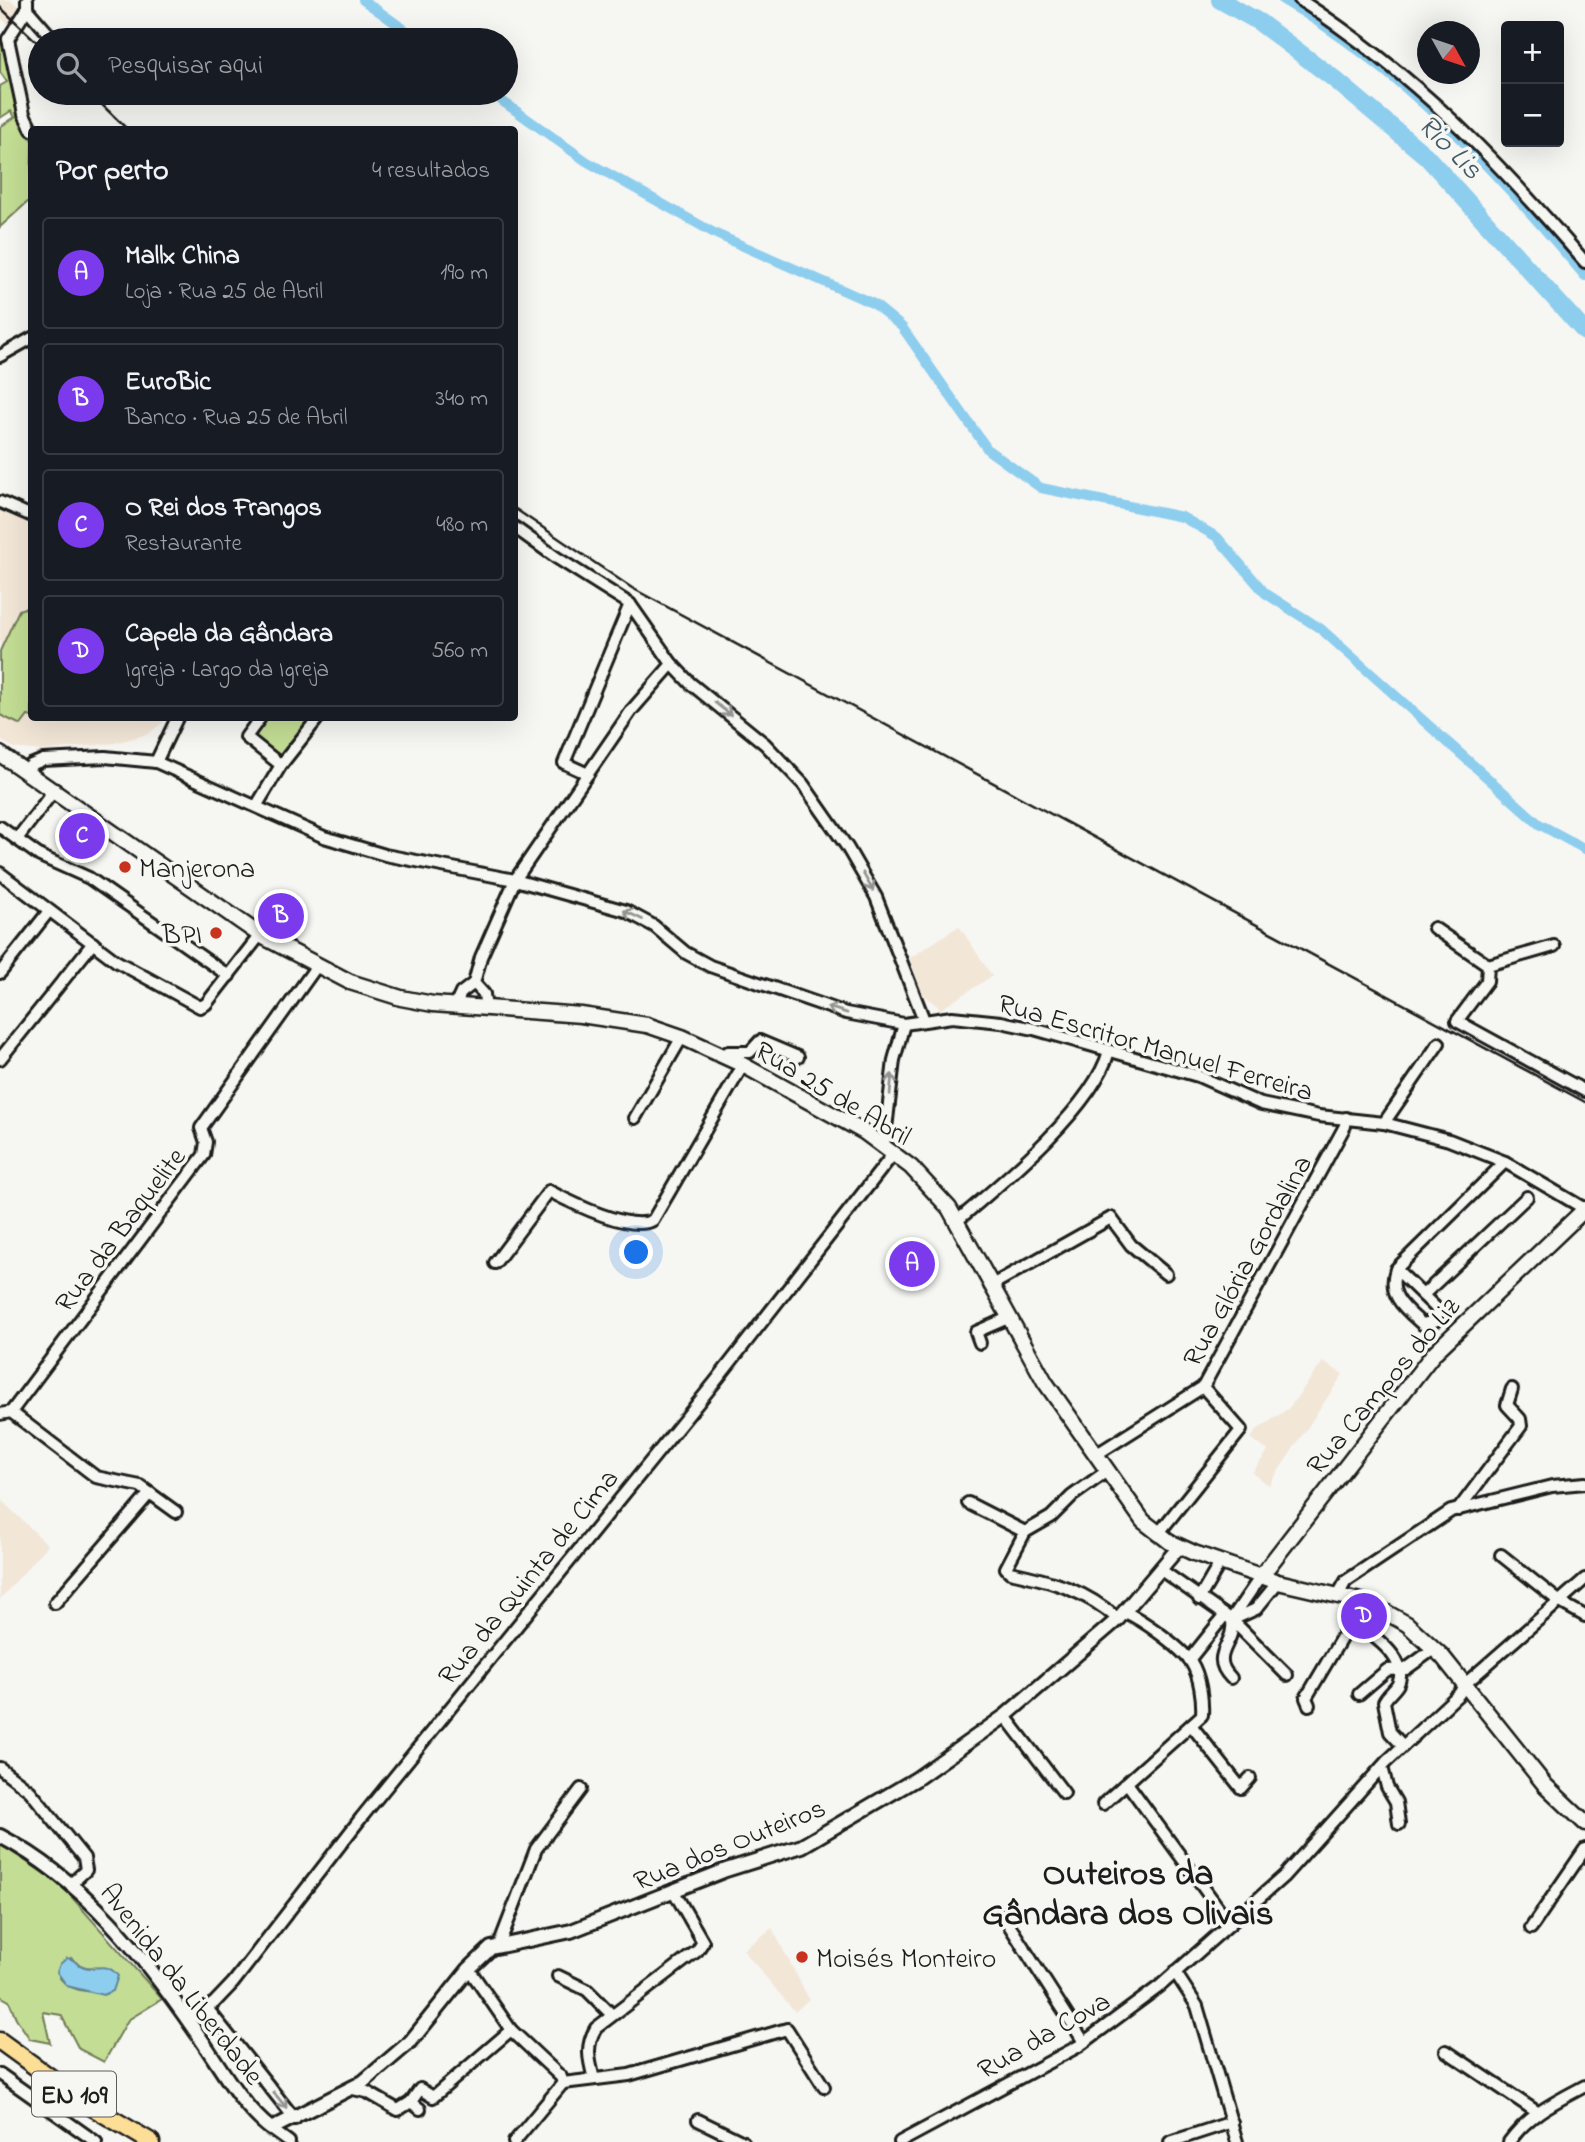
<!DOCTYPE html>
<html lang="pt">
<meta charset="utf-8">
<style>
:root{--surface:#171b24;--page:#20242c;--text:#f1f3f6;--muted:#9ea1a6;--line:#363941;--accent:#7c3aed}
body{margin:0;font-family:"Indie Flower",sans-serif;background:var(--page);color:var(--text)}
.controls{position:absolute;right:21px;top:21px;display:grid;overflow:hidden;border-radius:7px;box-shadow:0 7px 28px #0002}
.controls button{width:63px;height:63px;display:grid;place-items:center;padding:0;border:0;border-bottom:2px solid var(--line);background:var(--surface);color:var(--text);font:35px sans-serif}
.compass{position:absolute;left:1417px;top:21px;width:63px;height:63px;border-radius:50%;background:var(--surface);box-shadow:0 7px 28px #0002;rotate:130deg}
.you{position:absolute;left:637px;top:1253px;width:24px;height:24px;margin:-18px;border:5px solid #fff;border-radius:50%;background:#1a73e8;box-shadow:0 0 0 10px #1a73e833}
.badge{display:grid;place-items:center;width:46px;height:46px;border-radius:50%;background:var(--accent);color:#fff;font-size:23px;font-weight:700}
.pin{position:absolute;translate:-50% -50%;border:4px solid #fff;box-shadow:0 2px 7px #0006}
.list{margin:0;padding:0;list-style:none}
h2{display:flex;justify-content:space-between;align-items:center;height:91px;margin:0;padding:0 28px;font-size:30px}
h2 small{font-size:23px;font-weight:400;color:var(--muted)}
.list li{display:grid;grid-template-columns:46px 1fr auto;gap:21px;align-items:center;box-sizing:border-box;height:112px;margin:0 14px 14px;padding:0 14px;border:2px solid var(--line);border-radius:7px}
.list b{display:block;font-size:26px;white-space:nowrap}
.list p{margin:0;font-size:23px;white-space:nowrap;color:var(--muted)}
.list em{font-size:23px;font-style:normal;color:var(--muted)}
.icon{flex:none;width:38px;height:38px;fill:none;stroke:currentColor;stroke-width:2;stroke-linecap:round;stroke-linejoin:round}
.map{position:relative;flex:none;width:1585px;height:2142px;overflow:hidden}
.search{position:absolute;background:var(--surface);box-shadow:0 7px 28px #0002;left:28px;top:28px;width:490px;height:77px;display:flex;align-items:center;gap:18px;box-sizing:border-box;padding:0 24px;border-radius:38px;color:var(--muted);font-size:26px}
.panel{position:absolute;background:var(--surface);box-shadow:0 7px 28px #0002;left:28px;top:126px;width:490px;height:595px;border-radius:7px}
.map>svg:first-child{display:block}
.built{fill:#f2e6d7}
.green{fill:#c3dd94;stroke:#707c58;stroke-width:2;fill-rule:evenodd}
.water{fill:#8dcdee;stroke:#60869a;stroke-width:2}
.lines{fill:none;stroke-linecap:round;stroke-linejoin:round}
.canal{stroke:#8dcdee;stroke-width:10}
.river{stroke:#8dcdee;stroke-width:18}
.minor-casing{stroke:#1c1c1c;stroke-width:16}
.tertiary-casing{stroke:#1c1c1c;stroke-width:18}
.secondary-casing{stroke:#1c1c1c;stroke-width:19}
.primary-casing{stroke:#1c1c1c;stroke-width:21}
.minor{stroke:#f6f6f2;stroke-width:10}
.tertiary{stroke:#f6f6f2;stroke-width:12}
.secondary{stroke:#f6f6f2;stroke-width:14}
.primary{stroke:#fdde96;stroke-width:16}
.rail{stroke:#1c1c1c;stroke-width:2.5}
.oneway{stroke:#949492}
.poi-dot{fill:#c8321e;stroke:#f6f6f2;stroke-width:2.5}
.labels{text-anchor:middle;stroke-width:7;stroke-linejoin:round;paint-order:stroke}
.shield{fill:#f6f6f2;stroke:#5d5d5c;stroke-width:2}
.shield-label{font-size:26px;font-weight:bold;fill:#1c1c1c}
.poi-label{font-size:28px;fill:#1c1c1c;stroke:#f6f6f2;text-anchor:start}
.street-label{font-size:28px;fill:#1c1c1c;stroke:#f6f6f2}
.water-label{font-size:30px;font-style:italic;fill:#445a66;stroke:#f6f6f2}
.district-label{font-size:35px;font-weight:bold;fill:#1c1c1c;stroke:#f6f6f2}
</style>
<div class="map">
<svg width="1585" height="2142" viewBox="0 0 1585 2142">
<rect width="100%" height="100%" fill="#f6f6f2"/>
<filter id="ink" filterUnits="userSpaceOnUse"><feTurbulence type="fractalNoise" baseFrequency=".0143" numOctaves="2"/><feDisplacementMap in="SourceGraphic" scale="14" xChannelSelector="R" yChannelSelector="G"/><feConvolveMatrix kernelMatrix="1 2 1 2 8 2 1 2 1" color-interpolation-filters="sRGB"/></filter>
<g filter="url(#ink)">
<g class="built">
<path d="M 0,0 L 11,0 L 20,8 L 8,24 L 0,17 Z"/>
<path d="M 0,510 L 31,523 L 32,718 L 168,718 L 148,734 L 114,743 L 41,751 L 14,748 L 0,740 Z"/>
<path d="M 959,926 L 992,976 L 941,1009 L 921,992 L 910,958 Z"/>
<path d="M 1323,1362 L 1343,1374 L 1269,1485 L 1252,1473 L 1268,1451 L 1251,1438 L 1257,1430 L 1289,1408 Z"/>
<path d="M 0,1499 L 48,1545 L 0,1599 Z"/>
<path d="M 772,1928 L 809,1999 L 795,2012 L 743,1950 Z"/>
</g>
<g class="green">
<path d="M 0,37 L 5,42 L 21,118 L 32,141 L 31,199 L 0,227 L 0,127 L 15,117 L 11,111 L 0,118 L 0,86 L 7,82 L 0,72 Z"/>
<path d="M 24,608 L 31,612 L 32,717 L 28,716 L 21,725 L 0,715 L 0,651 L 19,610 Z"/>
<path d="M 267,718 L 312,718 L 278,758 L 254,738 Z"/>
<path d="M 0,1844 L 61,1885 L 162,1999 L 128,2020 L 104,2062 L 79,2049 L 61,2015 L 43,2012 L 50,2043 L 30,2039 L 16,2018 L 9,2001 L 0,1996 ZM 71,1958 C 76,1961 80,1966 86,1967 C 101,1969 108,1964 117,1979 C 105,1997 71,1994 60,1978 Z"/>
</g>
<path class="water" d="M 67,1958 C 74,1959 76,1963 82,1966 C 95,1973 105,1959 118,1976 L 113,1991 L 103,1995 L 67,1986 L 57,1972 L 60,1964 Z"/>
<g class="lines">
<g class="canal">
<path d="M 363,0 L 419,40"/>
<path d="M 1283,0 C 1404,70 1496,171 1585,276"/>
<path d="M 491,93 L 586,161 L 716,234 L 874,304 L 902,327 L 988,450 L 1041,488 L 1182,517 L 1217,537 L 1265,593 L 1321,629 L 1539,824 L 1585,849"/>
</g>
<path class="river" d="M 1220,0 L 1259,22 L 1333,78 L 1426,156 L 1585,332"/>
<defs>
<g id="minor">
<path d="M 1300,0 C 1417,76 1495,158 1585,262"/>
<path d="M 27,9 L 54,40"/>
<path d="M 8,39 L 24,114 L 32,130"/>
<path d="M 8,39 L 27,9 L 27,0"/>
<path d="M 0,356 L 32,338"/>
<path d="M 0,502 L 32,516"/>
<path d="M 514,527 L 557,558 L 630,604 L 672,664 L 690,683 L 765,744 L 803,784 L 847,847 L 876,897 L 924,1020"/>
<path d="M 260,718 L 246,737 L 281,765"/>
<path d="M 156,762 L 177,718"/>
<path d="M 26,770 L 31,765 L 43,760 L 105,757 L 156,762 L 324,837 L 385,855 L 515,880 L 626,911 L 654,926 L 686,953 L 710,966 L 846,1013 L 904,1024 L 952,1017 L 1001,1022 L 1034,1029 L 1198,1076 L 1261,1104 L 1319,1116 L 1384,1123 L 1449,1140 L 1505,1162 L 1585,1209"/>
<path d="M 588,774 L 564,763 L 630,604"/>
<path d="M 257,805 L 281,765 L 318,718"/>
<path d="M 0,827 L 40,856 L 89,878 L 229,976"/>
<path d="M 17,839 L 55,789"/>
<path d="M 0,873 L 116,961 L 200,1007 L 206,1004 L 260,935"/>
<path d="M 1434,928 L 1488,965 L 1554,946"/>
<path d="M 1488,965 L 1487,981 L 1457,1021 L 1585,1091"/>
<path d="M 0,973 L 49,911"/>
<path d="M 474,983 L 484,994 L 486,1009"/>
<path d="M 455,1006 L 461,993 L 474,983 L 481,957 L 515,880 L 631,711 L 672,664"/>
<path d="M 724,1056 L 728,1052 L 750,1052 L 760,1041 L 798,1057"/>
<path d="M 0,1059 L 93,943"/>
<path d="M 635,1118 L 682,1037"/>
<path d="M 1384,1123 L 1439,1043"/>
<path d="M 884,1146 L 894,1060 L 904,1024"/>
<path d="M 958,1220 C 1002,1183 1094,1107 1109,1051"/>
<path d="M 495,1263 L 549,1191 C 570,1202 631,1233 653,1220 L 743,1065"/>
<path d="M 1396,1269 L 1435,1307 L 1438,1312 L 1435,1321 L 1422,1324 C 1404,1308 1387,1295 1396,1269 L 1505,1162"/>
<path d="M 990,1286 L 1111,1218 L 1131,1245 L 1166,1274"/>
<path d="M 1423,1295 L 1527,1197"/>
<path d="M 980,1343 L 976,1332 L 1008,1318"/>
<path d="M 11,1412 L 204,1155 L 206,1142 L 201,1128 L 316,967"/>
<path d="M 0,1414 L 11,1412 L 96,1477 L 140,1486 L 176,1512"/>
<path d="M 1097,1454 L 1203,1387 L 1345,1126 L 1346,1118"/>
<path d="M 1107,1471 L 1072,1496 L 1051,1517 L 1025,1532 L 1006,1568 L 1010,1572 C 1052,1581 1085,1590 1118,1619"/>
<path d="M 968,1503 L 1025,1532"/>
<path d="M 1458,1510 L 1521,1426 L 1520,1419 L 1507,1405 L 1512,1389"/>
<path d="M 1158,1534 L 1241,1430 L 1203,1387"/>
<path d="M 1501,1555 L 1560,1602 L 1585,1616"/>
<path d="M 1161,1570 L 1232,1620 L 1287,1675"/>
<path d="M 1338,1595 L 1346,1581 L 1451,1511 L 1552,1486 L 1585,1483"/>
<path d="M 1199,1599 L 1220,1563"/>
<path d="M 55,1603 L 150,1493"/>
<path d="M 1233,1617 L 1261,1576"/>
<path d="M 1232,1620 L 1256,1609 L 1278,1582"/>
<path d="M 1352,1620 C 1369,1633 1410,1658 1398,1684 C 1395,1690 1387,1695 1384,1702 L 1390,1732 L 1403,1746"/>
<path d="M 1189,1660 L 1225,1615"/>
<path d="M 1231,1678 C 1208,1654 1236,1645 1232,1620"/>
<path d="M 1359,1694 L 1387,1670 L 1406,1669 L 1435,1648"/>
<path d="M 1309,1705 L 1306,1698 L 1352,1620 L 1359,1599"/>
<path d="M 1005,1716 L 1064,1793"/>
<path d="M 1191,1725 L 1241,1788 L 1250,1778"/>
<path d="M 1382,1767 L 1387,1787 L 1396,1802 L 1399,1824"/>
<path d="M 0,1768 L 30,1791 L 84,1858 L 86,1870 L 72,1883"/>
<path d="M 1127,1783 L 1230,1924"/>
<path d="M 1103,1804 L 1202,1715 C 1203,1699 1200,1676 1191,1662 C 1179,1646 1143,1620 1125,1612"/>
<path d="M 1002,1914 L 1084,2042"/>
<path d="M 1531,1928 L 1585,1849"/>
<path d="M 499,1945 L 536,1849 L 581,1789"/>
<path d="M 469,1969 L 511,2030 L 561,2077 L 563,2083"/>
<path d="M 1175,1972 L 1197,2006 L 1237,2142"/>
<path d="M 558,1976 L 587,1990 L 612,2015"/>
<path d="M 207,2008 L 295,2119"/>
<path d="M 187,2019 L 214,2003 L 233,1983 L 361,1818 L 715,1382 L 894,1153"/>
<path d="M 1446,2051 L 1537,2112"/>
<path d="M 0,2074 L 96,2142"/>
<path d="M 594,2079 C 589,2060 585,2046 596,2028 L 697,1951 L 703,1942 L 673,1890"/>
<path d="M 563,2083 L 629,2075 L 787,2029 L 824,2087"/>
<path d="M 353,2089 L 367,2092 L 398,2110 L 411,2102 L 420,2109"/>
<path d="M 411,2102 L 420,2089 L 433,2097 L 511,2030"/>
<path d="M 698,2120 L 743,2142"/>
<path d="M 271,2129 L 289,2142"/>
<path d="M 514,2142 L 563,2083"/>
<path d="M 900,2142 L 1079,2046 L 1160,1986 L 1284,1876 L 1386,1762 L 1459,1694 L 1465,1684 L 1585,1579"/>
<path d="M 1170,2142 L 1232,2122"/>
<path d="M 1509,2142 C 1529,2114 1555,2102 1585,2086"/>
</g>
<path id="tertiary" d="M 0,1836 C 84,1880 143,1955 196,2032 C 219,2064 240,2105 271,2129 L 363,2082 L 411,2041 L 469,1969 L 491,1948 L 571,1931 L 726,1870 L 802,1846 L 916,1779 L 1005,1716 L 1118,1619 L 1179,1547"/>
<g id="secondary">
<path d="M 0,754 L 260,935 L 350,982 L 401,998 L 433,1004 L 581,1015 L 647,1025 L 682,1037 L 743,1065 L 864,1132 L 911,1167 L 949,1208 L 1045,1382 L 1143,1521 L 1170,1542 L 1194,1553 L 1278,1582 L 1369,1603 L 1407,1624 L 1442,1656 L 1545,1785 L 1585,1823"/>
<path d="M 1261,1576 L 1434,1353 L 1585,1209"/>
</g>
<path id="primary" d="M 0,2041 L 87,2104 L 151,2142"/>
</defs>
<use href="#minor" class="minor-casing"/>
<use href="#tertiary" class="tertiary-casing"/>
<use href="#secondary" class="secondary-casing"/>
<use href="#primary" class="primary-casing"/>
<use href="#minor" class="minor"/>
<use href="#tertiary" class="tertiary"/>
<use href="#secondary" class="secondary"/>
<use href="#primary" class="primary"/>
<g class="rail">
<path d="M 0,7 L 40,45"/>
<path d="M 90,93 L 128,130"/>
<path d="M 514,508 L 632,588 L 1585,1102"/>
</g>
</g>
<defs><path id="oneway-shaft" d="M-6 0H5M1.5-3L5.5 0L1.5 3" fill="none" stroke-width="1.6" stroke-linecap="round" stroke-linejoin="round" transform="scale(1.75)"/></defs>
<g class="oneway">
<use href="#oneway-shaft" transform="translate(723 709) rotate(39)"/>
<use href="#oneway-shaft" transform="translate(868 882) rotate(61)"/>
<use href="#oneway-shaft" transform="translate(633 915) rotate(-155)"/>
<use href="#oneway-shaft" transform="translate(837 1010) rotate(-163)"/>
<use href="#oneway-shaft" transform="translate(891 1084) rotate(-85)"/>
<use href="#oneway-shaft" transform="translate(280 2100) rotate(51)"/>
</g>
</g>
<g class="poi-dot">
<circle cx="125" cy="867" r="7"/>
<circle cx="216" cy="933" r="7"/>
<circle cx="802" cy="1957" r="7"/>
</g>
<g class="labels">
<rect class="shield" x="32" y="2071.5" width="84" height="45" rx="5"/>
<g class="shield-label">
<text x="74" y="2103">EN 109</text>
</g>
<g class="poi-label">
<text x="139" y="877">Manjerona</text>
<text x="202" y="943" text-anchor="end">BPI</text>
<text x="816" y="1967">Moisés Monteiro</text>
</g>
<g class="street-label">
<text transform="translate(1156 1046) rotate(16)" y="10">Rua Escritor Manuel Ferreira</text>
<text transform="translate(834 1092) rotate(31)" y="10">Rua 25 de Abril</text>
<text transform="translate(119 1229) rotate(-53)" y="10">Rua da Baquelite</text>
<text transform="translate(1246 1260) rotate(-61)" y="10">Rua Glória Gordalina</text>
<text transform="translate(1382 1385) rotate(-50)" y="10">Rua Campos do Liz</text>
<text transform="translate(527 1576) rotate(-51)" y="10">Rua da Quinta de Cima</text>
<text transform="translate(729 1843) rotate(-22)" y="10">Rua dos Outeiros</text>
<text transform="translate(183 1983) rotate(52)" y="10">Avenida da Liberdade</text>
<text transform="translate(1043 2034) rotate(-30)" y="10">Rua da Cova</text>
</g>
<g class="water-label">
<text transform="translate(1451 146) rotate(45)" y="10">Rio Lis</text>
</g>
<g class="district-label">
<text x="1128" y="1884">Outeiros da<tspan x="1128" dy="40">Gândara dos Olivais</tspan></text>
</g>
</g>
</svg>
<div class="controls">
<button>+</button>
<button>−</button>
</div>
<svg class="compass" viewBox="-18 -18 36 36"><path d="M0-13l5 13h-10z" fill="#e53935"/><path d="M0 13l5-13h-10z" fill="#9ea1a6"/></svg>
<div class="you"></div>
<div class="pin badge" style="left:912px;top:1264px">A</div>
<div class="pin badge" style="left:281px;top:916px">B</div>
<div class="pin badge" style="left:82px;top:836px">C</div>
<div class="pin badge" style="left:1364px;top:1616px">D</div>
<div class="search"><svg class="icon" aria-label="search" viewBox="0 0 24 24"><circle cx="10" cy="10" r="6"/><path d="M15 15l6 6"/></svg>Pesquisar aqui</div>
<section class="panel">
<h2>Por perto<small>4 resultados</small></h2>
<ul class="list">
<li><span class="badge">A</span><div><b>Mallx China</b><p>Loja · Rua 25 de Abril</p></div><em>190 m</em></li>
<li><span class="badge">B</span><div><b>EuroBic</b><p>Banco · Rua 25 de Abril</p></div><em>340 m</em></li>
<li><span class="badge">C</span><div><b>O Rei dos Frangos</b><p>Restaurante</p></div><em>480 m</em></li>
<li><span class="badge">D</span><div><b>Capela da Gândara</b><p>Igreja · Largo da Igreja</p></div><em>560 m</em></li>
</ul>
</section>
</div>
